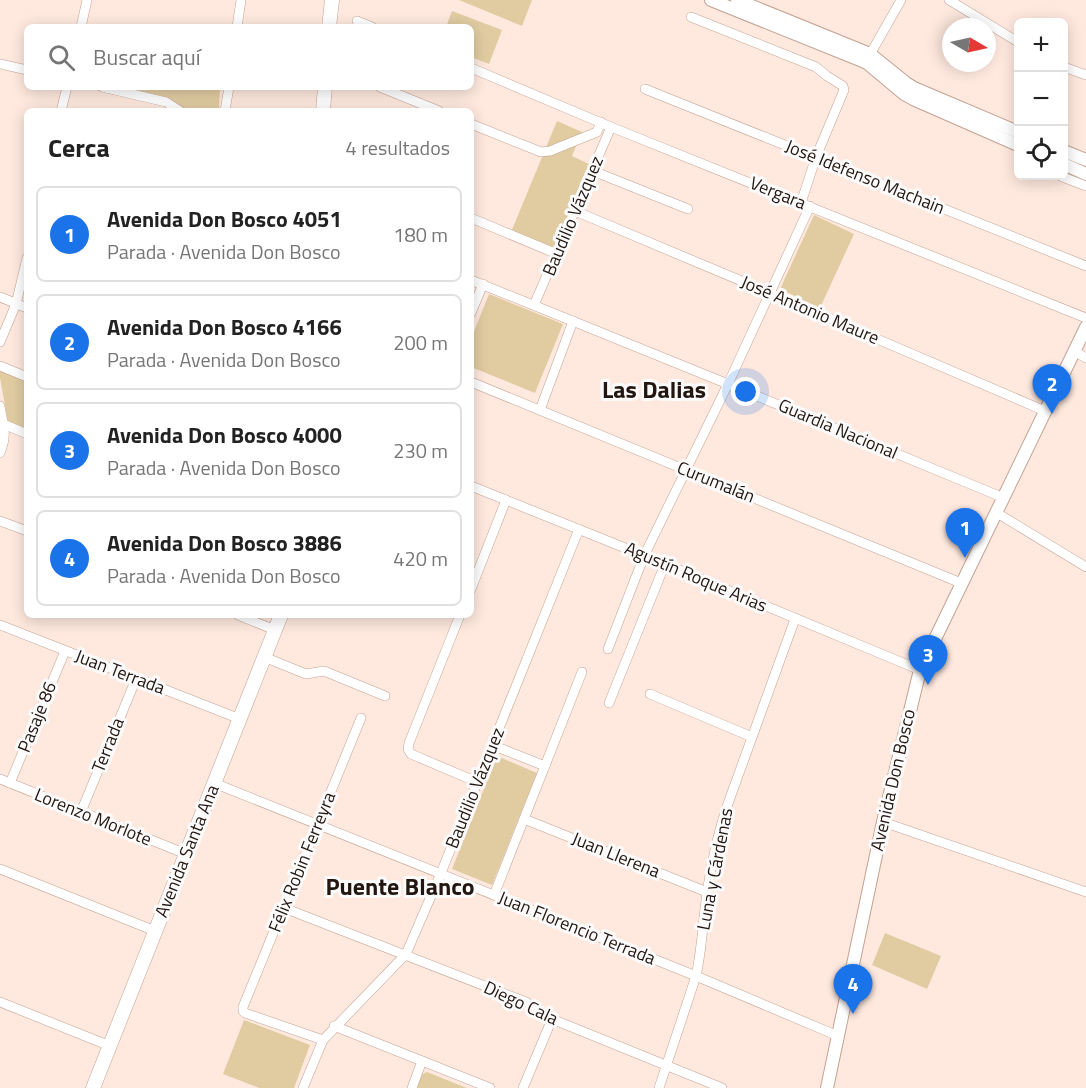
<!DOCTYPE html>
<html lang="es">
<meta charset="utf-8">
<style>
:root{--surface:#fff;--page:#f2f2f2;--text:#222;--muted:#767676;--line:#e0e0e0;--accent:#1a73e8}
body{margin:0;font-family:"Titillium Web",sans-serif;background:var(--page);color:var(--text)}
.controls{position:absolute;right:18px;top:18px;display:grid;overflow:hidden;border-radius:9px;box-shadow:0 3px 15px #0003}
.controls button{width:54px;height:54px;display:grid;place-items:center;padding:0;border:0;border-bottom:2px solid var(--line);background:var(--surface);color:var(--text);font:30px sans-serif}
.compass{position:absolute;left:942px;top:18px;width:54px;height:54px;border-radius:50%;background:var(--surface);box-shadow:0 3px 15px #0003;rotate:99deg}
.you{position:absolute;left:746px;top:392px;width:21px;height:21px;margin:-15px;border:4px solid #fff;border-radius:50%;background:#1a73e8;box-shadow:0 0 0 9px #1a73e833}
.badge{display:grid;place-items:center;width:39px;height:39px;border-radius:50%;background:var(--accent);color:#fff;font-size:20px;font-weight:700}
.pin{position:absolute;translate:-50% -50px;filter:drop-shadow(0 2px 3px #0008)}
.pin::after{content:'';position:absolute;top:32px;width:21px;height:18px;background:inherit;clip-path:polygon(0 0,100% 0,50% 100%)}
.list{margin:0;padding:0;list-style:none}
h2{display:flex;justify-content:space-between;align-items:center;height:78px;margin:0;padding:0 24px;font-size:26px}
h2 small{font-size:20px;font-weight:400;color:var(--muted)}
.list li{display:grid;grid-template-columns:39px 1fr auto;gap:18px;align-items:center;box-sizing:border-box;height:96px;margin:0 12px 12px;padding:0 12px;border:2px solid var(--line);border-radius:9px}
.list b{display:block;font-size:22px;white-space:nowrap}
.list p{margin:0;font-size:20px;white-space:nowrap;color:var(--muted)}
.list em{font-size:20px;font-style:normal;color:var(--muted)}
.icon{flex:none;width:33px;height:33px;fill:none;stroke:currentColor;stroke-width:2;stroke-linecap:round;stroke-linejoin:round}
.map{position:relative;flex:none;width:1086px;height:1088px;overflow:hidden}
.search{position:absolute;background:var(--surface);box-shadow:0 3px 15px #0003;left:24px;top:24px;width:450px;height:66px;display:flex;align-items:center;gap:15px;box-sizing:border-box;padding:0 21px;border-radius:9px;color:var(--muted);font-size:22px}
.panel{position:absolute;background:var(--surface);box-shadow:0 3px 15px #0003;left:24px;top:108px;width:450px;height:510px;border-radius:9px}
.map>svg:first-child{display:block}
.green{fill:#e1cca2}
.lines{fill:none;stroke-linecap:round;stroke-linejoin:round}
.minor-casing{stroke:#c3a192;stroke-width:10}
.secondary-casing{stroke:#c3a192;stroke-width:14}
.primary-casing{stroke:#c3a192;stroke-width:15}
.minor{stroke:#fff;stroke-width:9}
.secondary{stroke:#fff;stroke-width:12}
.primary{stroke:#fff;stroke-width:14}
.labels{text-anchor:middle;stroke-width:6;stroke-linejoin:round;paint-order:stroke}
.street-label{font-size:18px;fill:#231611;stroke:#fbfbfb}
.district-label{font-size:24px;font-weight:bold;fill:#231611;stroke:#fbfbfb}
</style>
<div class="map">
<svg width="1086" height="1088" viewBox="0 0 1086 1088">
<rect width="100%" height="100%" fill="#ffe9df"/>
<g class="green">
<path d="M 459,0 L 532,0 L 522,26 Z"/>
<path d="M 452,11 L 502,30 L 489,64 L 471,57 L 471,27 L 446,27 Z"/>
<path d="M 117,87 L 220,87 L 219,109 L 217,111 L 186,111 L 171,99 Z"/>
<path d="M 557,121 L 582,132 L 572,156 L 589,164 L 554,250 L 511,232 Z"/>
<path d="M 814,215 L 854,234 L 820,308 L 780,289 Z"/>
<path d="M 489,294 L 563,324 L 535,393 L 471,367 L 471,339 Z"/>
<path d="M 0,369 L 27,380 L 27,429 L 8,422 L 0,378 Z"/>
<path d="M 497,756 L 537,773 L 492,885 L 452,869 Z"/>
<path d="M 885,933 L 941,956 L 927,989 L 872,965 Z"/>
<path d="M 244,1020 L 310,1045 L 294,1088 L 259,1088 L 223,1074 Z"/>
<path d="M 427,1072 L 467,1088 L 415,1088 L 420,1075 Z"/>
</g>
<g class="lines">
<defs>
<g id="minor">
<path d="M 949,0 L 1018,42"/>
<path d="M 691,17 L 816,67 L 827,76 L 843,86 L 844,90 L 816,157 L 801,203"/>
<path d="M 357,21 L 372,27"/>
<path d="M 81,27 L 87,0"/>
<path d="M 237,27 L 241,0"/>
<path d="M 868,58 L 901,0"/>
<path d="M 0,64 L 27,70"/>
<path d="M 1064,67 L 1086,75"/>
<path d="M 471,68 L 611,127 L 1086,318"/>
<path d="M 102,87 L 166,102 L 180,111"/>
<path d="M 380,87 L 439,111"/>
<path d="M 645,89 L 1086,266"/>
<path d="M 61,111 L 67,87"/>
<path d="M 225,111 L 229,87"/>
<path d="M 471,124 L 541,152 L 550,151 L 597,132 L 601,122"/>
<path d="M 593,171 L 688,209"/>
<path d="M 1060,176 L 1086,186"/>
<path d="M 575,211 L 770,293 L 1045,411"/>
<path d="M 471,218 L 557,254"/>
<path d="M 471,280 L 728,384 L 1004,498"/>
<path d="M 0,297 L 27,308"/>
<path d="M 534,305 L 611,127"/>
<path d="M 471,313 L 483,284"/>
<path d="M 0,342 L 16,304 L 27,258"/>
<path d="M 1074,351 L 1086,358"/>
<path d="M 0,366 L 27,377"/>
<path d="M 471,382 L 961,583"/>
<path d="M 0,406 C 3,426 8,433 0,453"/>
<path d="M 540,410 L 573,321"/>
<path d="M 1,423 L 27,434"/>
<path d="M 471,486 L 665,564 L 920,670"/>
<path d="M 997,513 L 1086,567"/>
<path d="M 0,521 L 27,531"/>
<path d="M 471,589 L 506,500"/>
<path d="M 238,615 L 275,630"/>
<path d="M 460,615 L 409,743 L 408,749 L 411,754 L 477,782"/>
<path d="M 0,625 L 240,719"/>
<path d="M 608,649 L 644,556 L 728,384 L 810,206"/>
<path d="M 264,657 L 306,674 L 324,671 L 385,696"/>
<path d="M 650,694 L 752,737"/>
<path d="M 609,703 L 665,564"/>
<path d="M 492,745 L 545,766"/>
<path d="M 0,779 L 186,854"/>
<path d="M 10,783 L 65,651"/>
<path d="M 214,783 L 696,976 L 838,1036"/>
<path d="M 81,812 L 136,679"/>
<path d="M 524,819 L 707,892"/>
<path d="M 883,822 L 1086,892"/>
<path d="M 0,869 L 155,931"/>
<path d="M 494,895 L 582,672"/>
<path d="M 284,908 L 526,1002 L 552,1019 L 722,1088"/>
<path d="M 0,1002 L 110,1046"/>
<path d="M 334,1026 L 490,1088"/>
<path d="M 323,1040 L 245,1013 L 243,1011 L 243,1007 L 361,718"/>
<path d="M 303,1088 L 323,1040 L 406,954 L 441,873 L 579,529"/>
<path d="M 412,1088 L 422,1061"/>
<path d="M 523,1088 L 552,1019"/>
<path d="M 659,1088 L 696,976 C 702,949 703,920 707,893 C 712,861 719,828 730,798 L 795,619"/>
</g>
<g id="secondary">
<path d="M 711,0 L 860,60 L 867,63 L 904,94 L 913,99 L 1018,145"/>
<path d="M 737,0 L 870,54 L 906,83 L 914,88 L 1018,132"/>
<path d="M 1064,151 L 1086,160"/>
<path d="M 1064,164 L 1086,174"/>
<path d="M 827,1088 L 883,822 L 920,670 L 1086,327"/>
</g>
<g id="primary">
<path d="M 329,27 L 332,0"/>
<path d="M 323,111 L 325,87"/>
<path d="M 93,1088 L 281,615"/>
</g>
</defs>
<use href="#minor" class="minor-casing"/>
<use href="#secondary" class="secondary-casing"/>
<use href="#primary" class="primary-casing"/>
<use href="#minor" class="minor"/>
<use href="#secondary" class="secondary"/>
<use href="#primary" class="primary"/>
</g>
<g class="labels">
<g class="street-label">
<text transform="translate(865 177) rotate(22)" y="6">José Idefenso Machain</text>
<text transform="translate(778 193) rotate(22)" y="6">Vergara</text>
<text transform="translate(573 216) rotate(-67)" y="6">Baudilio Vázquez</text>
<text transform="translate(810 310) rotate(23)" y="6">José Antonio Maure</text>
<text transform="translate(838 429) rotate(23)" y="6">Guardia Nacional</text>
<text transform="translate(716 482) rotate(22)" y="6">Curumalán</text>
<text transform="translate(696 577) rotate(23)" y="6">Agustín Roque Arias</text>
<text transform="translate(120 672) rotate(21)" y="6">Juan Terrada</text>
<text transform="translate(37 717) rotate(-68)" y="6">Pasaje 86</text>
<text transform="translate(108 745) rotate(-68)" y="6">Terrada</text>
<text transform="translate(893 780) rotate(-77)" y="6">Avenida Don Bosco</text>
<text transform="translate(475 788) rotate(-68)" y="6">Baudilio Vázquez</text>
<text transform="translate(93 817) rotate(22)" y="6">Lorenzo Morlote</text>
<text transform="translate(187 851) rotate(-68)" y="6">Avenida Santa Ana</text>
<text transform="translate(616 855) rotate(22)" y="6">Juan Llerena</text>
<text transform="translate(302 862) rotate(-68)" y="6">Félix Robin Ferreyra</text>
<text transform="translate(715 869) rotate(-79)" y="6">Luna y Cárdenas</text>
<text transform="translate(577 928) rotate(22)" y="6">Juan Florencio Terrada</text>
<text transform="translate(521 1003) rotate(25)" y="6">Diego Cala</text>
</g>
<g class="district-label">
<text x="654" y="398">Las Dalias</text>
<text x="400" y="895">Puente Blanco</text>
</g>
</g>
</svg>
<div class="controls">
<button>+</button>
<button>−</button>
<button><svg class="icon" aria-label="locate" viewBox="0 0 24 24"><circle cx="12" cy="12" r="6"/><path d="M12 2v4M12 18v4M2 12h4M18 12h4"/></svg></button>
</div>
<svg class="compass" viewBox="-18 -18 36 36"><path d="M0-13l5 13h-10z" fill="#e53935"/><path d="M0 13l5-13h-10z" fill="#767676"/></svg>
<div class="you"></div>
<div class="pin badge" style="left:965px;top:558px">1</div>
<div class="pin badge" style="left:1052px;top:414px">2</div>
<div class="pin badge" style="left:928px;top:685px">3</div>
<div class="pin badge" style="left:853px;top:1014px">4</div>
<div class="search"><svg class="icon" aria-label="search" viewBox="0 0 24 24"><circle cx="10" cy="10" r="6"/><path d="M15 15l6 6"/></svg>Buscar aquí</div>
<section class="panel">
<h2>Cerca<small>4 resultados</small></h2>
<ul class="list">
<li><span class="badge">1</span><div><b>Avenida Don Bosco 4051</b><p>Parada · Avenida Don Bosco</p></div><em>180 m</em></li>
<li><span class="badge">2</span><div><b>Avenida Don Bosco 4166</b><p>Parada · Avenida Don Bosco</p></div><em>200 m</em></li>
<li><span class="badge">3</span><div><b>Avenida Don Bosco 4000</b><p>Parada · Avenida Don Bosco</p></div><em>230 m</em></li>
<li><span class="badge">4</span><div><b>Avenida Don Bosco 3886</b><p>Parada · Avenida Don Bosco</p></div><em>420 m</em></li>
</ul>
</section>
</div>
